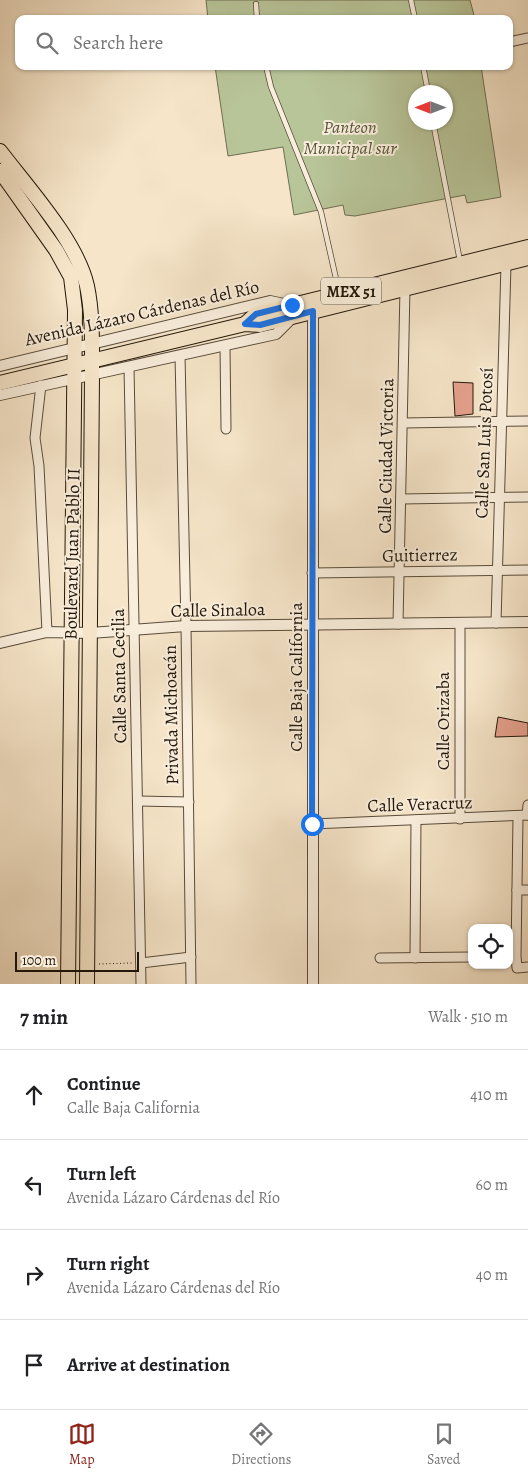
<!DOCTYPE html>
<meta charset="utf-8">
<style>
:root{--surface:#fff;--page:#f6f6f6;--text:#202124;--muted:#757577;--line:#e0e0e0;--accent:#8f2418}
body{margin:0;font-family:Alegreya,serif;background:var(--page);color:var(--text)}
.controls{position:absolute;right:15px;bottom:15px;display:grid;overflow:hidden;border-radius:10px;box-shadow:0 1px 4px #0004}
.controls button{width:45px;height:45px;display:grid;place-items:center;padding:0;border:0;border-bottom:1px solid var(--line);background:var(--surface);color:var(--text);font:25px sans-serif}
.compass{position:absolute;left:408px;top:85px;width:45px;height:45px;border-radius:50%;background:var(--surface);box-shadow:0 1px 4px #0004;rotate:270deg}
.scale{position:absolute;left:15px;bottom:12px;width:124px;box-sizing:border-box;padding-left:5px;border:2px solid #23180a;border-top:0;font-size:14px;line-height:18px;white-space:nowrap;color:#23180a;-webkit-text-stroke:4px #f9eedc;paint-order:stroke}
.stop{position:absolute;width:15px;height:15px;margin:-11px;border:4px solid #1a73e8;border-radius:50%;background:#fff}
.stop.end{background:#1a73e8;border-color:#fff;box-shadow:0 1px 5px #0008}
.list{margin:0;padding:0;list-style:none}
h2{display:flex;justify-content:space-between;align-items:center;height:65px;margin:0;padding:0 20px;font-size:21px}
h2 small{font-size:16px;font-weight:400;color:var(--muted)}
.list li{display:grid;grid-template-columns:32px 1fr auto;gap:15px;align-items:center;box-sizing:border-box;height:90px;padding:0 20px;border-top:1px solid var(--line)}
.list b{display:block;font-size:19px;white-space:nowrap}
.list p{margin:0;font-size:16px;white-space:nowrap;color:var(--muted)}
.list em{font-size:16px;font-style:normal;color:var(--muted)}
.icon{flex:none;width:28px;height:28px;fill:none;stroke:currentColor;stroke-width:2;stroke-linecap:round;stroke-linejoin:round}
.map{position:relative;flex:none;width:528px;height:984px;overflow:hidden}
.search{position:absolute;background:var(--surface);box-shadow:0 1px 4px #0004;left:15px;right:15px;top:15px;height:55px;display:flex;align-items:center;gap:12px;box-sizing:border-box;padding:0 18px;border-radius:10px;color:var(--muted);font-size:19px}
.sheet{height:425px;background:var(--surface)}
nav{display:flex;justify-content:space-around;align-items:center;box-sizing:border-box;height:70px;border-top:1px solid var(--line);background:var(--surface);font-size:14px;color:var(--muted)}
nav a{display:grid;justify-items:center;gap:2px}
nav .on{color:var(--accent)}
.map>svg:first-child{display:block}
.green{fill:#b8c599;stroke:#6e6e52;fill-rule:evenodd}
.building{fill:#e6a28f;stroke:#23180a}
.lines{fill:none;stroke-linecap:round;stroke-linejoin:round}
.service-casing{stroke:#584b3a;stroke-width:6}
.minor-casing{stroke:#584b3a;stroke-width:11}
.tertiary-casing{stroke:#584b3a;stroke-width:12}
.primary-casing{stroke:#23180a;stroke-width:16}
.path{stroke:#23180a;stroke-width:1;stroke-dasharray:1 2.5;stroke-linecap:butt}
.service{stroke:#f9eedc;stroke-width:4.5}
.minor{stroke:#f9eedc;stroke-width:9}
.tertiary{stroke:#f9eedc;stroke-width:10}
.primary{stroke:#f6e5c9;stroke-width:14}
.route{stroke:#1a73e8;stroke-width:6}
.labels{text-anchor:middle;stroke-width:4;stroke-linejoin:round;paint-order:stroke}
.shield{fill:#f9eedc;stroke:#635849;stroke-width:1}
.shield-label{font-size:16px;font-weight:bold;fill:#23180a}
.park-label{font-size:18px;font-style:italic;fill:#57553c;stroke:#f9eedc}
.street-label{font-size:18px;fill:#23180a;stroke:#f9eedc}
</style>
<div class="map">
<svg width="528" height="984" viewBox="0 0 528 984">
<rect width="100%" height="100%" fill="#f6e5c9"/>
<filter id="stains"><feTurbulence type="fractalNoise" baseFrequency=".004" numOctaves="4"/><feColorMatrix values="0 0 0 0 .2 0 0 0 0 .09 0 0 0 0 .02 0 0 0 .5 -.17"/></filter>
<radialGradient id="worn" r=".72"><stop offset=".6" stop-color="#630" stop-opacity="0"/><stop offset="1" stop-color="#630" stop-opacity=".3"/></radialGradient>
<g class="green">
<path d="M 206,0 L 470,0 L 475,19 L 208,19 Z"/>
<path d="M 215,66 L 481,66 L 501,197 L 467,203 L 465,195 L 355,216 L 345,215 L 343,205 L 294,215 L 283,147 L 228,156 ZM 416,92 L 446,92 L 446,122 L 416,122 Z"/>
</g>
<g class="building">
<path d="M 453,382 L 473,383 L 473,414 L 455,416 Z"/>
<path d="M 498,717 L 528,723 L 528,736 L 495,737 Z"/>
</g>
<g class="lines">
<defs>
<g id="service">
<path d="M 411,0 L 415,19"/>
<path d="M 256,4 L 257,19"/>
<path d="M 266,66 L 271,87 L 321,212 L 339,292"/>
<path d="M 423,66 L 428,92"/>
<path d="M 433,122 L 460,261"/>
</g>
<g id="minor">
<path d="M 509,42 L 528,38"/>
<path d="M 225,346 L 226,429"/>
<path d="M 180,356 L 186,626 L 191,984"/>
<path d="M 129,367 L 141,984"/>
<path d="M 41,385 L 35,438 L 39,466 L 47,632"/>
<path d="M 403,423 L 528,421"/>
<path d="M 401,499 L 528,497"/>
<path d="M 312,573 L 528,570"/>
<path d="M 460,623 L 460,819"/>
<path d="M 496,623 L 506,264"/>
<path d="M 398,624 L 405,288"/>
<path d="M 138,801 L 189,802"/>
<path d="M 527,815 L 528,805"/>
<path d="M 518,817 L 516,956 L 517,968 L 528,967"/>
<path d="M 312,824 L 528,815"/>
<path d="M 517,890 L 528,890"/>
<path d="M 380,958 L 472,957"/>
<path d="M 415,958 L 416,820"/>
<path d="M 141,963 L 191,957"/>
</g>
<g id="tertiary">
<path d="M 0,366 L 270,301 L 289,305"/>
<path d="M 0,395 L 276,334 L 293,317"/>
<path d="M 0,643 L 47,632 L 90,633 L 186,626 L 528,622"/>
<path d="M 313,984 L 313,311"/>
</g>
<g id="primary">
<path d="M 0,151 C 28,188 77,241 87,286 C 93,315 92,346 92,375 L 87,984"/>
<path d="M 0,171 L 56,250 L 71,277 L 75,310 L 68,984"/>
<path d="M 245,324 L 256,314 L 528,247"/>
<path d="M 0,383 L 245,324 L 260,325 L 528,258"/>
</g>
</defs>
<use href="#service" class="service-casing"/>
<use href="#minor" class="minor-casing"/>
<use href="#tertiary" class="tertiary-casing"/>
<use href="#primary" class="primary-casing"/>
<path class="path" d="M 99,964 L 132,963"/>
<use href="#service" class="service"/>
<use href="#minor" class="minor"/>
<use href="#tertiary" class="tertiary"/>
<use href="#primary" class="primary"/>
</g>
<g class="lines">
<path class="route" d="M 292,305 L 256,314 L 245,324 L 260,325 L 313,311 L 312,824"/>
</g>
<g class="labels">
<rect class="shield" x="321" y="277.5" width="60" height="27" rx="4"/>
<g class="shield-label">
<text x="351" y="297">MEX 51</text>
</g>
<g class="park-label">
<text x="350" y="133">Panteon<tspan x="350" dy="21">Municipal sur</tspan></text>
</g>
<g class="street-label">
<text transform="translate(142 313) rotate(-13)" y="6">Avenida Lázaro Cárdenas del Río</text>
<text transform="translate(484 443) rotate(-88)" y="6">Calle San Luis Potosí</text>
<text transform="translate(386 456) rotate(-89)" y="6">Calle Ciudad Victoria</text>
<text transform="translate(72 554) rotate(-89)" y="6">Boulevard Juan Pablo II</text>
<text transform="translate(420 555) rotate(-1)" y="6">Guitierrez</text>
<text transform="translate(218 610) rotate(-1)" y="6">Calle Sinaloa</text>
<text transform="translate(119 676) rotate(-91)" y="6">Calle Santa Cecilia</text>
<text transform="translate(296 677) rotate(-90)" y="6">Calle Baja California</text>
<text transform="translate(171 715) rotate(-91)" y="6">Privada Michoacán</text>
<text transform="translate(443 721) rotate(-90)" y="6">Calle Orizaba</text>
<text transform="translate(420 804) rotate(-2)" y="6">Calle Veracruz</text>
</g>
</g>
<rect width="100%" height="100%" filter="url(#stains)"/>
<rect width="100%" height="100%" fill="url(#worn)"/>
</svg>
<div class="controls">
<button><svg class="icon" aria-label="locate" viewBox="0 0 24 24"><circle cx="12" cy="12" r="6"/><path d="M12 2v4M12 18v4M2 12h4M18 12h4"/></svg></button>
</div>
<svg class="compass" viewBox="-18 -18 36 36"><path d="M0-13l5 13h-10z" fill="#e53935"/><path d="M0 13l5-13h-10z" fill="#757577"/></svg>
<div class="scale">100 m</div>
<div class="stop" style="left:312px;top:824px"></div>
<div class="stop end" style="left:292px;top:305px"></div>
<div class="search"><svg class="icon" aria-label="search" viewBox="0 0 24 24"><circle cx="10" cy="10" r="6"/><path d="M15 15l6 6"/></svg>Search here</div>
</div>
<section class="sheet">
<h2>7 min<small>Walk · 510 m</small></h2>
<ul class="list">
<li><svg class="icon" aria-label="ahead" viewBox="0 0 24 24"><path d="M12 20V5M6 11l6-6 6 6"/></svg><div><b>Continue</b><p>Calle Baja California</p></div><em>410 m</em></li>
<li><svg class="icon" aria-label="left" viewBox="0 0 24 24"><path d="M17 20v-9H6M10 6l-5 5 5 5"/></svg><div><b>Turn left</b><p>Avenida Lázaro Cárdenas del Río</p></div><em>60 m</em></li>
<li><svg class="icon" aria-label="right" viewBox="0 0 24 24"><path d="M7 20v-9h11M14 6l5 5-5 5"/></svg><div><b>Turn right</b><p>Avenida Lázaro Cárdenas del Río</p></div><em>40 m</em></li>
<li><svg class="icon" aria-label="arrive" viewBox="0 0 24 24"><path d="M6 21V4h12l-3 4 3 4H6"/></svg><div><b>Arrive at destination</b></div></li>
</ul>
</section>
<nav>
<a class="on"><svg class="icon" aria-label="map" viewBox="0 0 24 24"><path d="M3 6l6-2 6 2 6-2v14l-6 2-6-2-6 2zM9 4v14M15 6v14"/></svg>Map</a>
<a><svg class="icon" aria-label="directions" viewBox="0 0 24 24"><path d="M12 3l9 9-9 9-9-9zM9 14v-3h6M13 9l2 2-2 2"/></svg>Directions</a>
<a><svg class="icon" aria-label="saved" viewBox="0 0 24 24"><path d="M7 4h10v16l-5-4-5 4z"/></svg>Saved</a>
</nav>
